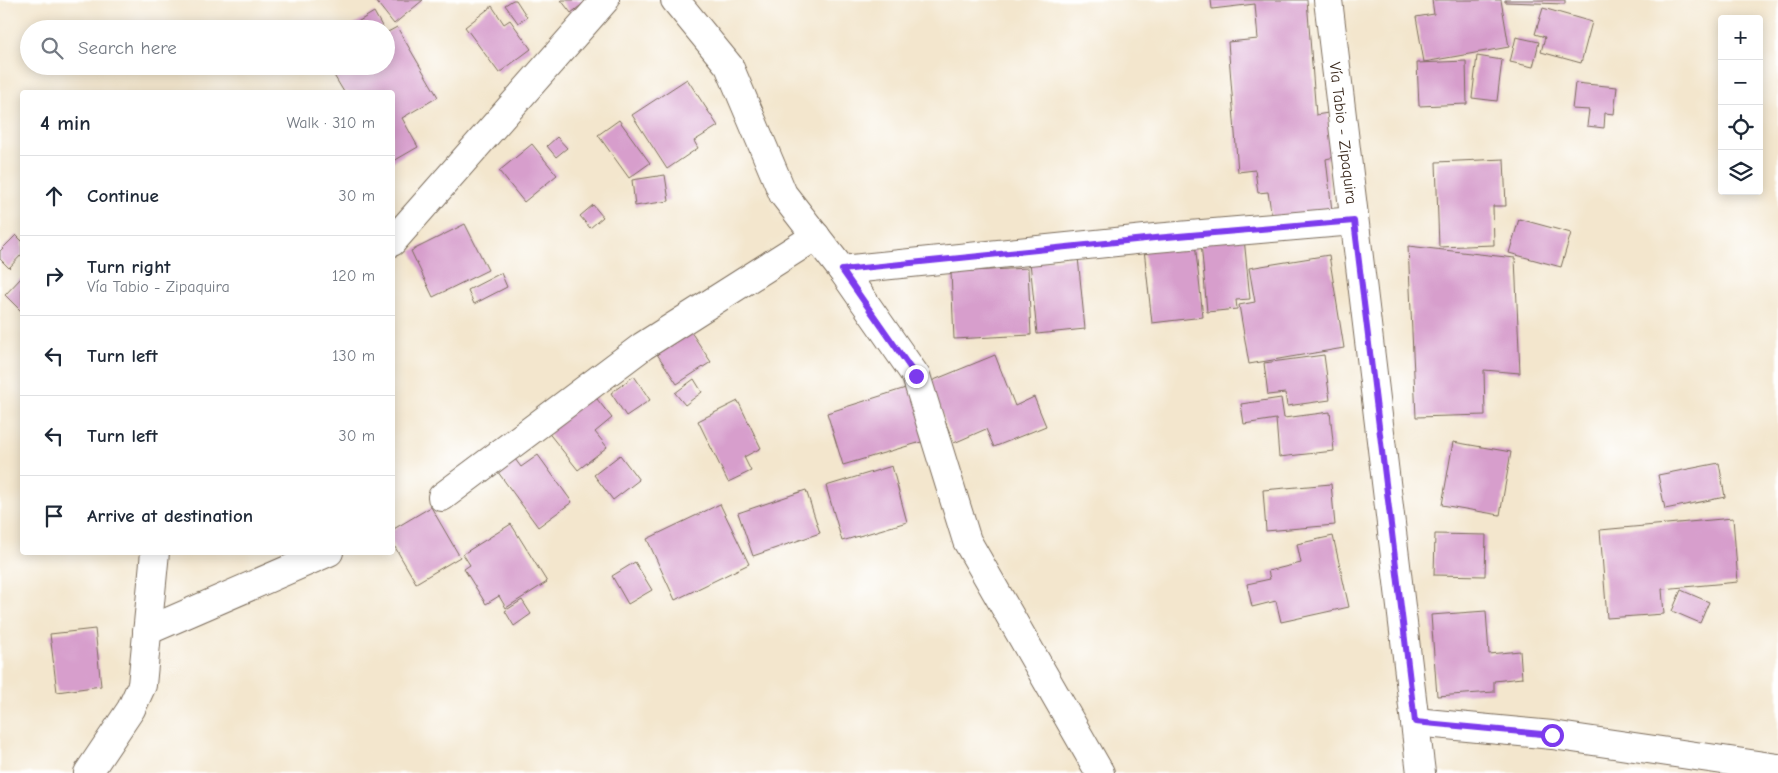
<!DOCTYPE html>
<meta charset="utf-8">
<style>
:root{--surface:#fff;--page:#f2f2f3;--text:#1f2937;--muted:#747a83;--line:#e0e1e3}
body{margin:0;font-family:"Comic Neue",sans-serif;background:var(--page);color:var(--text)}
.controls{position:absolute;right:15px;top:15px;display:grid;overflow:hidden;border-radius:5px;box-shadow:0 2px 12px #0003}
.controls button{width:45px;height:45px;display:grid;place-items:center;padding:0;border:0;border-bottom:1px solid var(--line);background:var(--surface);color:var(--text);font:25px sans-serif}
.stop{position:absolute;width:15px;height:15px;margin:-11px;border:4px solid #7c3aed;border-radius:50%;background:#fff}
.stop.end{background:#7c3aed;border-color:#fff;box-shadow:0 1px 5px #0008}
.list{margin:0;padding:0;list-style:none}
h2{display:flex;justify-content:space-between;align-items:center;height:65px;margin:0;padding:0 20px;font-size:21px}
h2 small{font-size:16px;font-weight:400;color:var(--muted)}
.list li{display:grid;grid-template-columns:32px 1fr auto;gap:15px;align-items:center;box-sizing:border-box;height:80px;padding:0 20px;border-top:1px solid var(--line)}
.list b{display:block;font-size:19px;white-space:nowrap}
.list p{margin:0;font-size:16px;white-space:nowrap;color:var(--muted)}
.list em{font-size:16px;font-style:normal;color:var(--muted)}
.icon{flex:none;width:28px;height:28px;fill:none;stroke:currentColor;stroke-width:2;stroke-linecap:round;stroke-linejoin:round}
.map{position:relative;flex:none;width:1778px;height:773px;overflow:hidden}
.search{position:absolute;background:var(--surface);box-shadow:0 2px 12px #0003;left:20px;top:20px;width:375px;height:55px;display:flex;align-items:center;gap:12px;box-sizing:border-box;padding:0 18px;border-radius:28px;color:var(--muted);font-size:19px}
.panel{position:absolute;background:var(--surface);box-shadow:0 2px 12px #0003;left:20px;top:90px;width:375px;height:465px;border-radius:5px}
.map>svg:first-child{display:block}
.building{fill:#d79ecc}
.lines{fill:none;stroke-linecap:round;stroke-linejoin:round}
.minor-casing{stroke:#7b6c5b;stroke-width:30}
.minor{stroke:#fff;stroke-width:28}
.route{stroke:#7c3aed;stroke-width:6}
.labels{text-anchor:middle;stroke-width:4;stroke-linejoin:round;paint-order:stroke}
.street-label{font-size:16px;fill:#3b2a1e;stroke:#fff}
</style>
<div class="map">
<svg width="1778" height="773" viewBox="0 0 1778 773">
<rect width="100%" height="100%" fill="#fff"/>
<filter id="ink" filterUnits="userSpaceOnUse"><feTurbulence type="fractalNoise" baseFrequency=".02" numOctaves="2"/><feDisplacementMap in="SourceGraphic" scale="10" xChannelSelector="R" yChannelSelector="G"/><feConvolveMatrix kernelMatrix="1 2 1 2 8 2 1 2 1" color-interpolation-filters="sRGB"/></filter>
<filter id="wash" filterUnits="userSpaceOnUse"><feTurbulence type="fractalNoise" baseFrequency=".0096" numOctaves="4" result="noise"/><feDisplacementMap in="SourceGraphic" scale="20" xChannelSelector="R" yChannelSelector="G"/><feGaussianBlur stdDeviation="1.12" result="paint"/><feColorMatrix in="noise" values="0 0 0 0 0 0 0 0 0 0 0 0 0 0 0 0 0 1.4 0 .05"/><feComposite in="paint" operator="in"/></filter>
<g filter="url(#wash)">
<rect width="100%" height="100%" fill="#f3e6cd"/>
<g id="blocks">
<g class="building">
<path d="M 375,0 L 423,0 L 394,24 Z"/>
<path d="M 513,0 L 516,0 L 527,17 L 518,23 L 505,5 Z"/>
<path d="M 561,0 L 588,0 L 571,13 Z"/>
<path d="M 1211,0 L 1307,0 L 1316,115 L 1328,113 L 1334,157 L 1326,159 L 1332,211 L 1272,218 L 1268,192 L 1258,193 L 1255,170 L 1238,172 L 1228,42 L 1258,39 L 1255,4 L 1212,9 Z"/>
<path d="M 1432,0 L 1501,0 L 1509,47 L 1424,62 L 1416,17 L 1434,14 Z"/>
<path d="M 1505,0 L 1565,0 L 1565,4 L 1505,2 Z"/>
<path d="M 492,6 L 504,24 L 510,20 L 531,49 L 499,73 L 465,27 Z"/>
<path d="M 1543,8 L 1592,22 L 1581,63 L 1541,52 L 1545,37 L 1535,34 Z"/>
<path d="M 374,12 L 383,28 L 346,29 Z"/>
<path d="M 397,27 L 438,97 L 402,118 L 418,147 L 392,162 L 392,92 L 344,92 L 329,67 L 386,66 L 386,33 Z"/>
<path d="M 1516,37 L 1539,42 L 1533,67 L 1510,62 Z"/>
<path d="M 1477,56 L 1502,60 L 1497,101 L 1472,98 Z"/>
<path d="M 1466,61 L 1467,104 L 1419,106 L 1417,63 Z"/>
<path d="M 687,79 L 718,126 L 694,141 L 698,148 L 667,169 L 632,115 Z"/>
<path d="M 1575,83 L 1617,87 L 1614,114 L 1605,113 L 1604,128 L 1587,126 L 1589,110 L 1572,109 Z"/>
<path d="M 619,120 L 650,163 L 629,178 L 598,135 Z"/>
<path d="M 557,137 L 567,148 L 556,157 L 547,146 Z"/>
<path d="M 532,144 L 557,175 L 524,202 L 499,171 Z"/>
<path d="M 1504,159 L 1506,206 L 1493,206 L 1494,245 L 1439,247 L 1436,162 Z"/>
<path d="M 665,175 L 669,201 L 635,206 L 632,180 Z"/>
<path d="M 593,205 L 603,217 L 590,228 L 580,216 Z"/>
<path d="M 1519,219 L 1571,233 L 1561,267 L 1509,253 Z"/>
<path d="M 465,224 L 488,270 L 433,297 L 411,251 Z"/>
<path d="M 16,235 L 22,241 L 22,254 L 9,268 L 0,259 L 0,251 Z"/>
<path d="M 1244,238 L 1250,299 L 1236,300 L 1237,309 L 1207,312 L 1201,242 Z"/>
<path d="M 1195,243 L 1203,317 L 1152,323 L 1144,249 Z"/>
<path d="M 1408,246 L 1515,258 L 1520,373 L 1484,370 L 1485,415 L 1416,417 Z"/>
<path d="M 1329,255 L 1344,348 L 1249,364 L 1239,305 L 1255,302 L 1249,268 Z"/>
<path d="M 1078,257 L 1085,329 L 1037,334 L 1030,262 Z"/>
<path d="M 1028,268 L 1031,335 L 954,339 L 951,272 Z"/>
<path d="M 501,273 L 507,287 L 474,304 L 468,290 Z"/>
<path d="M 22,277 L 22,312 L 5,295 Z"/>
<path d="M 691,332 L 711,362 L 677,384 L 657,354 Z"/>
<path d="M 995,355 L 1015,406 L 1034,397 L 1046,426 L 994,447 L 986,429 L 954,443 L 929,382 Z"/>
<path d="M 1324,355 L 1330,400 L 1287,406 L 1285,393 L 1268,395 L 1264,363 Z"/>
<path d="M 634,376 L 650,400 L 626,416 L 611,393 Z"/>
<path d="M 694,379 L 702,392 L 685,405 L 675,393 Z"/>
<path d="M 912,386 L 928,440 L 843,465 L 827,413 Z"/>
<path d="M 593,394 L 612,418 L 595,432 L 607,447 L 578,470 L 547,431 Z"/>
<path d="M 1281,398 L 1284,418 L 1330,412 L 1334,451 L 1279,457 L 1276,419 L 1244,424 L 1241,404 Z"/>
<path d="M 738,401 L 761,448 L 744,457 L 751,471 L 728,482 L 698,421 Z"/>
<path d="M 1453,442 L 1511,452 L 1500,515 L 1442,505 Z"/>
<path d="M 512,455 L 521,467 L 538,455 L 572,502 L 538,527 L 495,468 Z"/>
<path d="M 620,455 L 639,480 L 613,500 L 594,475 Z"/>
<path d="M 1719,463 L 1725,497 L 1665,509 L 1658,475 Z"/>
<path d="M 892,466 L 907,522 L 842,541 L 826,486 Z"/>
<path d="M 1331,484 L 1335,525 L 1266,531 L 1263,490 Z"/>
<path d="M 806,490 L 820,533 L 753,556 L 738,513 Z"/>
<path d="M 720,504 L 749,564 L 675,600 L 647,539 Z"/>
<path d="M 431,507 L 460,557 L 416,583 L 392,542 L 392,530 Z"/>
<path d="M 1733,518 L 1738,582 L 1662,589 L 1664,614 L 1607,618 L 1600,530 Z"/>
<path d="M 511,524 L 547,582 L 506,608 L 499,596 L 486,604 L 464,569 L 470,565 L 463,554 Z"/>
<path d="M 1435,534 L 1486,535 L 1485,576 L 1434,575 Z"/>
<path d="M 1333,536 L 1349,607 L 1281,622 L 1276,601 L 1252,607 L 1247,584 L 1270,579 L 1268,571 L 1301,563 L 1297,544 Z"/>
<path d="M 635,562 L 652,590 L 628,604 L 612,576 Z"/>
<path d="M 1681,590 L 1709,602 L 1700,623 L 1672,611 Z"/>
<path d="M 522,600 L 531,614 L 514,626 L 505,611 Z"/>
<path d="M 1486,611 L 1489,654 L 1520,651 L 1522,678 L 1494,681 L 1494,692 L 1437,696 L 1431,615 Z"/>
<path d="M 95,629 L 101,686 L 57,692 L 50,634 Z"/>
</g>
</g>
</g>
<g filter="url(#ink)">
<use href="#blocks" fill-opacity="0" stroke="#7b6c5b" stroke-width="1"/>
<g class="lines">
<defs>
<g id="minor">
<path d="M 675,0 L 729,66 L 783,194 L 842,270 L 916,376 L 967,541 L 1100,773"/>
<path id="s1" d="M 1328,0 L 1421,773"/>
<path d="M 392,242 L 605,0"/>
<path d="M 842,270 L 1155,238 L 1354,221"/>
<path d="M 442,497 L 643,346 L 816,236"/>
<path d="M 147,631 L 329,552"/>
<path d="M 1415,722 L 1552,735 L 1778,768"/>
<path d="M 88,773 L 131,709 L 142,685 L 155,552"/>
</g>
</defs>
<use href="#minor" class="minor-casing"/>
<use href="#minor" class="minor"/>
</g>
</g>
<g class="lines" filter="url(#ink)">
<path class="route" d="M 916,376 L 842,270 L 1155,238 L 1354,221 L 1415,722 L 1552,735"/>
</g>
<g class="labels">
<g class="street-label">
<text dy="6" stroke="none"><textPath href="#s1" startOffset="134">Vía Tabio - Zipaquira</textPath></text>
</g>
</g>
</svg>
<div class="controls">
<button>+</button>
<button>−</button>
<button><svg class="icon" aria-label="locate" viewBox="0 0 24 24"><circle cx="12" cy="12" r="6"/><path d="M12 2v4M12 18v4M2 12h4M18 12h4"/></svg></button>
<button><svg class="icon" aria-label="layers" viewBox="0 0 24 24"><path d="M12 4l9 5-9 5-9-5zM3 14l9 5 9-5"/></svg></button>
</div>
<div class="stop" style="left:1552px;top:735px"></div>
<div class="stop end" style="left:916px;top:376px"></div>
<div class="search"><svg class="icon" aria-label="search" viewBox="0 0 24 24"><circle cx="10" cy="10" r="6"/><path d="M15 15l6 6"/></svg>Search here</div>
<section class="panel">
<h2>4 min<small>Walk · 310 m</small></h2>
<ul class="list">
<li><svg class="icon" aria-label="ahead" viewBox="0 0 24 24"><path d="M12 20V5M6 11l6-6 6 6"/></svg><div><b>Continue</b></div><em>30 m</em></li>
<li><svg class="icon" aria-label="right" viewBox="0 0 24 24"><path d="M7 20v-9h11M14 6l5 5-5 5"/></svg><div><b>Turn right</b><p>Vía Tabio - Zipaquira</p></div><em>120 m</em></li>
<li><svg class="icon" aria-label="left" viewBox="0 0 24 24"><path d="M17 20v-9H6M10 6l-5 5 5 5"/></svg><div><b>Turn left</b></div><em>130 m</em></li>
<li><svg class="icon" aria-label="left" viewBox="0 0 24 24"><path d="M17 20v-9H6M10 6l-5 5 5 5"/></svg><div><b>Turn left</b></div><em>30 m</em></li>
<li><svg class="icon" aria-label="arrive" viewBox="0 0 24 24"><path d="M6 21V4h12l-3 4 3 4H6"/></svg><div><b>Arrive at destination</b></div></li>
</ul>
</section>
</div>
